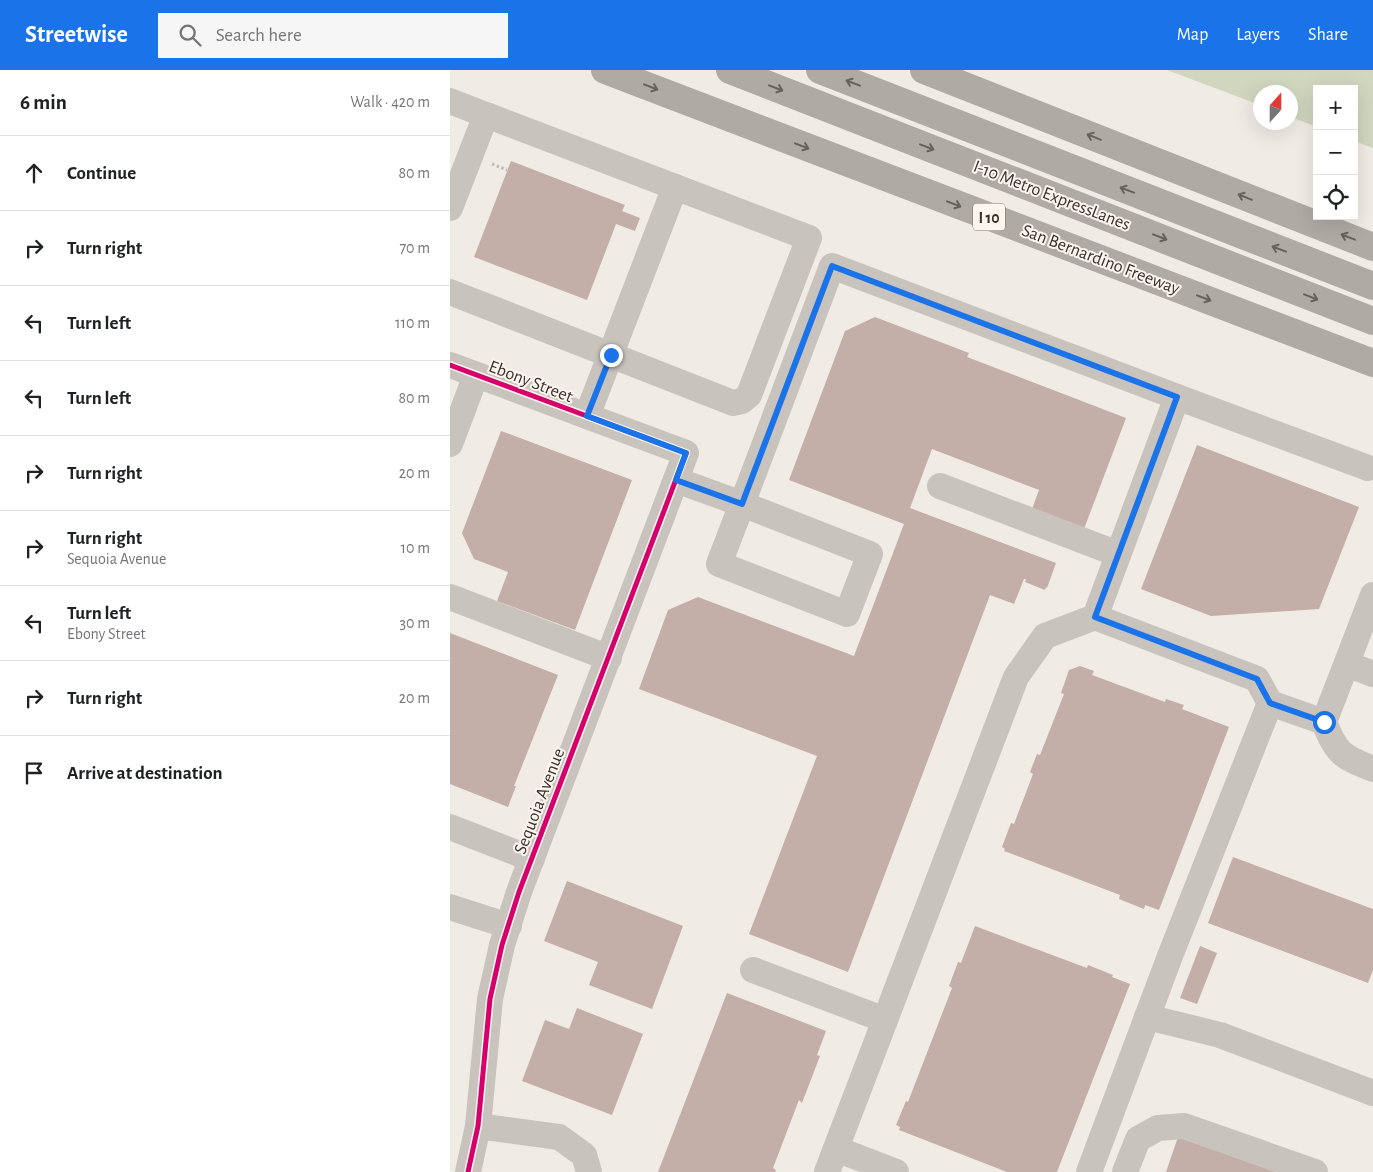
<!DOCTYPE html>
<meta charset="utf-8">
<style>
:root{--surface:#fff;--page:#f6f6f6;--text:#202124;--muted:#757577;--line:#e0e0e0;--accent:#1a73e8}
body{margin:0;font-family:"Alegreya Sans",sans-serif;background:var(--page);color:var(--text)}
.controls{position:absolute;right:15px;top:15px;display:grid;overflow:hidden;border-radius:0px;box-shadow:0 5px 20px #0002}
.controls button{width:45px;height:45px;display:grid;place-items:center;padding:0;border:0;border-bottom:1px solid var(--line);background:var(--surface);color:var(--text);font:25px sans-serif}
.compass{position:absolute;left:803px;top:15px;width:45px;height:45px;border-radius:50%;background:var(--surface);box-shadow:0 5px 20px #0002;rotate:21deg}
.stop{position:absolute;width:15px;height:15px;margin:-11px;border:4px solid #1a73e8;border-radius:50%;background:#fff}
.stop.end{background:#1a73e8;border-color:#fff;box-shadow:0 1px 5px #0008}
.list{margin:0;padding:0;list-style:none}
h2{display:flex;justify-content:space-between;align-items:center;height:65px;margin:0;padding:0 20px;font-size:21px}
h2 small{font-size:16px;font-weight:400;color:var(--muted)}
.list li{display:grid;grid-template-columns:32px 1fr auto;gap:15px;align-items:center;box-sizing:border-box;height:75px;padding:0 20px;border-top:1px solid var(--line)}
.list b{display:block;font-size:19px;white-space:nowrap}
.list p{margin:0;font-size:16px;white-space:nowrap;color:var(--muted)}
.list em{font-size:16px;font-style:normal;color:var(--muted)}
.icon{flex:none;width:28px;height:28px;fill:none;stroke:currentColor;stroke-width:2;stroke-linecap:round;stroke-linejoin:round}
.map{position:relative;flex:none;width:923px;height:1102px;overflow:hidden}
header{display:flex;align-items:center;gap:30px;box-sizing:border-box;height:70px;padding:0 25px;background:var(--accent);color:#fff}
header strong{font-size:24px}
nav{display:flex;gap:28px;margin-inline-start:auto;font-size:18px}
.search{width:350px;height:45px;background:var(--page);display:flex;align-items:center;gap:12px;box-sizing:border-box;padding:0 18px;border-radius:0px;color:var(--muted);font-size:19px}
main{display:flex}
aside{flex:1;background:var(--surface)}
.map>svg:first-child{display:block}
.green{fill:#d1d6bf}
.building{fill:#c3afa7}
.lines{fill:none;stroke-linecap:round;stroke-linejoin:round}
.path{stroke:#c2bbb6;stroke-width:3;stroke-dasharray:2.5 2.5;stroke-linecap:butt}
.minor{stroke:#c9c3be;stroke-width:26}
.highway{stroke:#afaaa4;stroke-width:28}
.cycleway-casing{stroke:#fbf5ee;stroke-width:8}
.cycleway{stroke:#d6006c;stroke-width:5}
.oneway{stroke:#69615b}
.route{stroke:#1a73e8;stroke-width:6}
.labels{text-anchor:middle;stroke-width:4;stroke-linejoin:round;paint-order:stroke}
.shield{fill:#fbf5ee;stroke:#756b66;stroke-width:1}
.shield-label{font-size:16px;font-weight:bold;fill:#3b302b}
.street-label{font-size:18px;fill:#3b302b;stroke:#fbf5ee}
</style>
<header>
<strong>Streetwise</strong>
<div class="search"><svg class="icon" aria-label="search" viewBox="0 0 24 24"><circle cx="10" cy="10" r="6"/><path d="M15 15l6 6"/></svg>Search here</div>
<nav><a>Map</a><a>Layers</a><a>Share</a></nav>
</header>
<main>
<aside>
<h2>6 min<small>Walk · 420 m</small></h2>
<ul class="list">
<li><svg class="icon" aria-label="ahead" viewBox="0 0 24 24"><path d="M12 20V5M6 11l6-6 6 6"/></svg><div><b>Continue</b></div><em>80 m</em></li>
<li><svg class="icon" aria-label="right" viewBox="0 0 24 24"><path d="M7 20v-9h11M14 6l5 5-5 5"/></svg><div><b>Turn right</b></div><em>70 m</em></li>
<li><svg class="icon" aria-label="left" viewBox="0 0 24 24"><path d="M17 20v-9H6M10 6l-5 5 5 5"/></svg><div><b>Turn left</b></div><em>110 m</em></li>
<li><svg class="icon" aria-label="left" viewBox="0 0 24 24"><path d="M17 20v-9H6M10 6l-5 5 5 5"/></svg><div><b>Turn left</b></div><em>80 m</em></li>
<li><svg class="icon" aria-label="right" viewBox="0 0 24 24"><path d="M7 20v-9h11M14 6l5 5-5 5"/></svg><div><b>Turn right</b></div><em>20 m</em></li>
<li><svg class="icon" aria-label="right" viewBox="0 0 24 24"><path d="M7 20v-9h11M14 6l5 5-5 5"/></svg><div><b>Turn right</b><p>Sequoia Avenue</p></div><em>10 m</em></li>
<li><svg class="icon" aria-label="left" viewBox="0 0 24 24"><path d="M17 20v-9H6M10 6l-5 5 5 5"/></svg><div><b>Turn left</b><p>Ebony Street</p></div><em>30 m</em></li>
<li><svg class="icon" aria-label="right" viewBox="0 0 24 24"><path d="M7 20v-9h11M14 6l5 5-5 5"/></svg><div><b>Turn right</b></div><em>20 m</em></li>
<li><svg class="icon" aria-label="arrive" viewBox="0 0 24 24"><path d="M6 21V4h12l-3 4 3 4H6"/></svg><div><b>Arrive at destination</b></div></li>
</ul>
</aside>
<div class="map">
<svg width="923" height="1102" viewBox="0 0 923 1102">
<rect width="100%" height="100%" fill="#f0ebe5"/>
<path class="green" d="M 717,0 L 923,0 L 923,78 L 904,71 L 904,19 L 867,19 L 867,57 L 841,47 L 841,22 L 811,22 L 810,35 Z"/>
<g class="building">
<path d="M 61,91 L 175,135 L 172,141 L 190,148 L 185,161 L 166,154 L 137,230 L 24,187 Z"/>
<path d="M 425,247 L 519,283 L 517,287 L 676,348 L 634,459 L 582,439 L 589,420 L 482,379 L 460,438 L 606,493 L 597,518 L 596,517 L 595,520 L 575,512 L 576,509 L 574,509 L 564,534 L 540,525 L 398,902 L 299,864 L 367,686 L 189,619 L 218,540 L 248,527 L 404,586 L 454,454 L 339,410 L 395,261 Z"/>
<path d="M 51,361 L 182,410 L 125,560 L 47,531 L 58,502 L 24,489 L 12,463 Z"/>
<path d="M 747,375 L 909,437 L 869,539 L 761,546 L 691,519 Z"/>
<path d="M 0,563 L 108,605 L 64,716 L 66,716 L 58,737 L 0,714 Z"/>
<path d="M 630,596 L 644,601 L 642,605 L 715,632 L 716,629 L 734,635 L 732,639 L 779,657 L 709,840 L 695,835 L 694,839 L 669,829 L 670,825 L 554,781 L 555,779 L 552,777 L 561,753 L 564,754 L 583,704 L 580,702 L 587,684 L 590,685 L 614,624 L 611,623 L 619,600 Z"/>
<path d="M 783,787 L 923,839 L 923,900 L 918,913 L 758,853 Z"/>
<path d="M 117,811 L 233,856 L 202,939 L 139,915 L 148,892 L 94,871 Z"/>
<path d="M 525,856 L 637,898 L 638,895 L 663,905 L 662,907 L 680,914 L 607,1102 L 557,1102 L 449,1060 L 450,1057 L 446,1055 L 456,1031 L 458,1032 L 502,918 L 499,916 L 508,892 L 511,893 Z"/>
<path d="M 750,876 L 767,883 L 747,934 L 730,928 Z"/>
<path d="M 277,923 L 376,961 L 367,985 L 370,986 L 352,1033 L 349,1030 L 323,1098 L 326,1100 L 325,1102 L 208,1102 Z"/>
<path d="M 127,938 L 193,964 L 162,1045 L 72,1011 L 95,950 L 119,959 Z"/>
<path d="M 728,1067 L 826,1102 L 716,1102 Z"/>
</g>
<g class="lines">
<path class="path" d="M 42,94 L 57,100"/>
<g class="minor">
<path d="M 0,31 L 36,45"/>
<path d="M 0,138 L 36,45 L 225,117 L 137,346"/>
<path d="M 0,222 L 283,333 L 292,331 L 299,325 L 359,168 L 225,117"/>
<path d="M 0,295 L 236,383 L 69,822 L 52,875 L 40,929 L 28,1056 L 18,1102"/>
<path d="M 727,327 L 918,398"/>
<path d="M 0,374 L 26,305"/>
<path d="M 226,410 L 292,434 L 382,196 L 727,327 L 645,547 L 595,566 L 566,607 L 377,1102"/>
<path d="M 490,416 L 668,484"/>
<path d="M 292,434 L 420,484 L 397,544 L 269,494 Z"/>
<path d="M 0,527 L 159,588"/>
<path d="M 897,594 L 923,604"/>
<path d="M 820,633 L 874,652 L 923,525"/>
<path d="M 874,652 C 886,683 892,687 923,699"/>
<path d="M 0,757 L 82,789"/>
<path d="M 0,837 L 59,856"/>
<path d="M 303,900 L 435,950"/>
<path d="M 697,947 L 770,965 L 923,1023"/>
<path d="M 28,1056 L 109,1067 L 134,1085 L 139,1102"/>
<path d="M 386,1079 L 446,1102"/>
<path d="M 639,1102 L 720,886 L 820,633 L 807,609 L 645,547"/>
<path d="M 675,1102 L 688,1069 L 708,1058 L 734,1056 L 865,1102"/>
</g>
<g class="highway">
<path d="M 155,0 L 923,293"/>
<path d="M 280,0 L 923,251"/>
<path d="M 370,0 L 923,216"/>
<path d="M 474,0 L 923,177"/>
</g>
<defs>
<path id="cycleway" d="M 0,295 L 236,383 L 69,822 L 52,875 L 40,929 L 28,1056 L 18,1102"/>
</defs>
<use href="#cycleway" class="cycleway-casing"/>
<use href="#cycleway" class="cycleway"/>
</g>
<defs><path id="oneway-shaft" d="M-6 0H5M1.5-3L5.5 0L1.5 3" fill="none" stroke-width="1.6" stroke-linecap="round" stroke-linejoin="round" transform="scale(1.25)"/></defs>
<g class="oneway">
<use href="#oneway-shaft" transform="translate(403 13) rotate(-159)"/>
<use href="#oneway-shaft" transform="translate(201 17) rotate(21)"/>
<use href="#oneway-shaft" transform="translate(326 18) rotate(21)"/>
<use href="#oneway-shaft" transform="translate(644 67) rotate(-158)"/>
<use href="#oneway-shaft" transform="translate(352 76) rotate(21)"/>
<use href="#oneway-shaft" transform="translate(477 77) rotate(21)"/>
<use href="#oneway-shaft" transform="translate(677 120) rotate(-159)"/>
<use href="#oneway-shaft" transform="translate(795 127) rotate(-158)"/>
<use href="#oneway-shaft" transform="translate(504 134) rotate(21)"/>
<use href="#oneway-shaft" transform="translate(710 167) rotate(21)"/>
<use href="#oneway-shaft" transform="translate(898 167) rotate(-159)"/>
<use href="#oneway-shaft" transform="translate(829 179) rotate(-159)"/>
<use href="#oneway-shaft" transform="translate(861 227) rotate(21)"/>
<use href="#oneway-shaft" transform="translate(754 228) rotate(21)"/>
</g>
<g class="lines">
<path class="route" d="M 161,285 L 137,346 L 236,383 L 226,410 L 292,434 L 382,196 L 727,327 L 645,547 L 807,609 L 820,633 L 874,652"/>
</g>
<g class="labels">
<rect class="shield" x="523" y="133.5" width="32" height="27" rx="4"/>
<g class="shield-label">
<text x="539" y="153">I 10</text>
</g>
<g class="street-label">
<text transform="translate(602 125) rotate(21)" y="6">I-10 Metro ExpressLanes</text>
<text transform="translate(651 189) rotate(21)" y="6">San Bernardino Freeway</text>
<text transform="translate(81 311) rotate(21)" y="6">Ebony Street</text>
<text transform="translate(89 731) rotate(-69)" y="6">Sequoia Avenue</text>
</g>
</g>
</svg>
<div class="controls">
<button>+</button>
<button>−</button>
<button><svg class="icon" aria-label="locate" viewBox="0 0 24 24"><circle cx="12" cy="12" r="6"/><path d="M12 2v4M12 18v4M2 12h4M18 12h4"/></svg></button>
</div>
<svg class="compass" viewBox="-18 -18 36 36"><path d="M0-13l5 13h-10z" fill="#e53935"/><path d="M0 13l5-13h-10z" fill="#757577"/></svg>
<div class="stop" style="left:874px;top:652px"></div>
<div class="stop end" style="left:161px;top:285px"></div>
</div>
</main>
